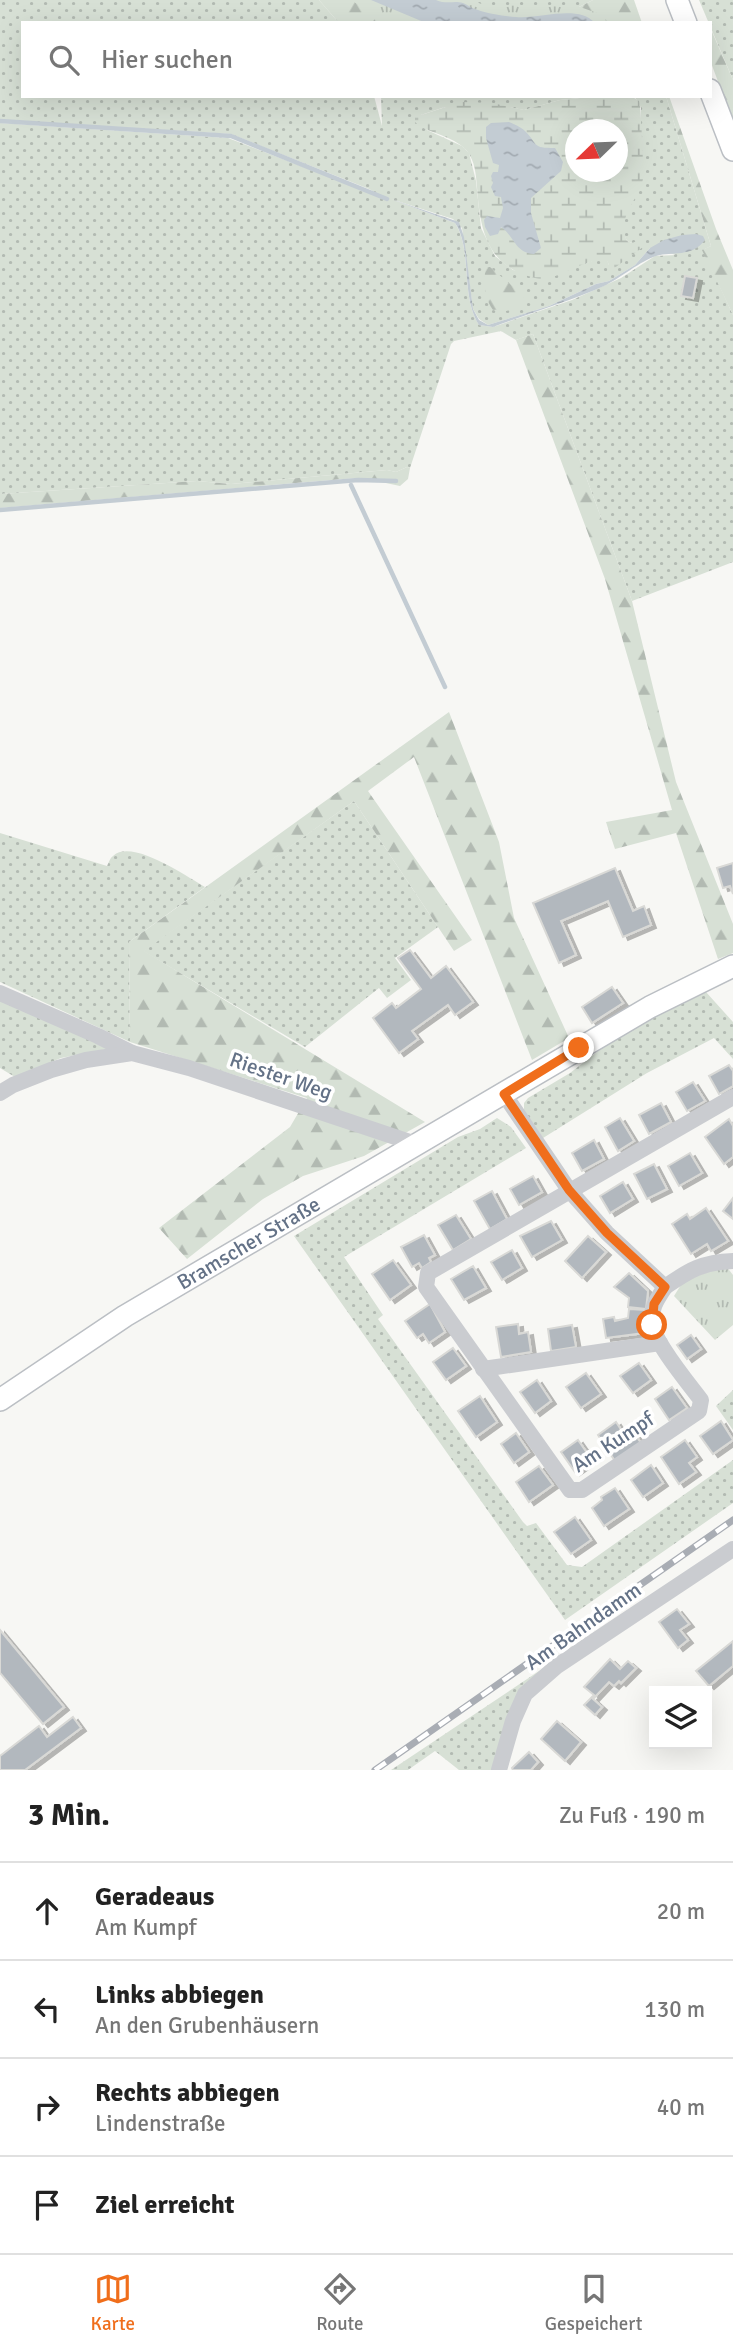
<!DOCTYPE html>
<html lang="de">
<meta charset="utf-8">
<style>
:root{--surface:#fff;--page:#f2f2f2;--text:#222;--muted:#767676;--line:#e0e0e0;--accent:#f06e1b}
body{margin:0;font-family:Signika,sans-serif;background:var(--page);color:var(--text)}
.controls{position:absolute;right:21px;bottom:21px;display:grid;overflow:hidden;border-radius:0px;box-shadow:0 7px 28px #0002}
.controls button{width:63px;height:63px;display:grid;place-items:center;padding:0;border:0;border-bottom:2px solid var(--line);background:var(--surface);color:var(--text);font:35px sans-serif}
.compass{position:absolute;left:565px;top:119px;width:63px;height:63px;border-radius:50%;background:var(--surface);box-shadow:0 7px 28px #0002;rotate:247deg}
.stop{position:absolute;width:21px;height:21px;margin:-16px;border:5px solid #f06e1b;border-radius:50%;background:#fff}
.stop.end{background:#f06e1b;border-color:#fff;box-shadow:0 2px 7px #0008}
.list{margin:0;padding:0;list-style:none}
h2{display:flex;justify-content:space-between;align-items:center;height:91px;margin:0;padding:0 28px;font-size:30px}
h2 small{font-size:23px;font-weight:400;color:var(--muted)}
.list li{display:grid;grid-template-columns:46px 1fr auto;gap:21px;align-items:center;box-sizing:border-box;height:98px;padding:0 28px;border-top:2px solid var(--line)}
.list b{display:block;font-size:26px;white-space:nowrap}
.list p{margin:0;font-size:23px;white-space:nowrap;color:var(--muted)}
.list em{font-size:23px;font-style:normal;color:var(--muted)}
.icon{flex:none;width:38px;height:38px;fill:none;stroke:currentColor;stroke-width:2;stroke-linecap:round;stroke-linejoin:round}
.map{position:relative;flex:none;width:733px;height:1770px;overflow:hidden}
.search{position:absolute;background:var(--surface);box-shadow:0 7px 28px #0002;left:21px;right:21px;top:21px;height:77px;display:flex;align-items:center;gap:18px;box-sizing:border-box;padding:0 24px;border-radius:0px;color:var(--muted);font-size:26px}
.sheet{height:483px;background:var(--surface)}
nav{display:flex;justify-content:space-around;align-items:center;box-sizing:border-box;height:98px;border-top:2px solid var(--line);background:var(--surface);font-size:19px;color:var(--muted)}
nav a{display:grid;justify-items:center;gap:4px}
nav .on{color:var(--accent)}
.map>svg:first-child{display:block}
.grass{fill:url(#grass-dots);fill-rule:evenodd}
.forest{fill:url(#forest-firs)}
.wetland{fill:url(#wetland-marsh);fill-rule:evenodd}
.park{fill:url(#park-tufts)}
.water{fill:url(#water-ripples)}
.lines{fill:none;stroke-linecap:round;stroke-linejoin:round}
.stream{stroke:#c3ccd3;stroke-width:4.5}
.building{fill:#b2b8be;stroke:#d9d9d6;stroke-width:2;filter:url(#shadow)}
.secondary-casing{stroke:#bbbfc4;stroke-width:24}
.street{stroke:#caccd0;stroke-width:16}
.secondary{stroke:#fff;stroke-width:21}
.rail-casing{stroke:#a9adb4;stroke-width:7}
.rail{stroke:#fff;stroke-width:4.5;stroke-dasharray:13;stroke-linecap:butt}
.route{stroke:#f06e1b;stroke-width:9}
.labels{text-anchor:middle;stroke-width:7;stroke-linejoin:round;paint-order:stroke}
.street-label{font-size:21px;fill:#647287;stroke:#fff}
</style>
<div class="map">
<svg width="733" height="1770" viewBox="0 0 733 1770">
<defs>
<pattern id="grass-dots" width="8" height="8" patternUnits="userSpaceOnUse" patternTransform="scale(1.75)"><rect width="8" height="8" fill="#d7e0d5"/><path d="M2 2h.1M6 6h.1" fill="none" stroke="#b2bab2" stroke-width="1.8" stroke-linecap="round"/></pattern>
<pattern id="forest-firs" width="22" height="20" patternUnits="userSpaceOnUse" patternTransform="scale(1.75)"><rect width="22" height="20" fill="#d7e0d5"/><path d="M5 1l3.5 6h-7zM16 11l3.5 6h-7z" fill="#b2bab2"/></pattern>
<pattern id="wetland-marsh" width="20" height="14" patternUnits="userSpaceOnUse" patternTransform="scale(1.75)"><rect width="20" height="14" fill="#d7e0d5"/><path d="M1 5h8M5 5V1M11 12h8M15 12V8" fill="none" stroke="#b2bab2"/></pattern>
<pattern id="park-tufts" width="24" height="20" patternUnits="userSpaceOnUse" patternTransform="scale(1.75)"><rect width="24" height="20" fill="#d7e0d5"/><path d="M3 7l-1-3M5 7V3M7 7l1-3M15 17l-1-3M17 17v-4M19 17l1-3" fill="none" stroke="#b2bab2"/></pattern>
<pattern id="water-ripples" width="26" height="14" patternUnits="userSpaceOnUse" patternTransform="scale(1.75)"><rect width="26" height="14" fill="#c3ccd3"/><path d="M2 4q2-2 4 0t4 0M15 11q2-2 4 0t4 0" fill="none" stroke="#a2aab1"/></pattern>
<filter id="shadow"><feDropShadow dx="5" dy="3" stdDeviation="0" flood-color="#0004"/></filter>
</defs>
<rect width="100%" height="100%" fill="#f7f7f4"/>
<g class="grass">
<path d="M 0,0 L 319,0 L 339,23 L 23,23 L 23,96 L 374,96 L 382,126 L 381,96 L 600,96 L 560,100 L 524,110 L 509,107 L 445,107 L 421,115 L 427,130 L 462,146 L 469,153 L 476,181 L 481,228 L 495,256 L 513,270 L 551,277 L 573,267 L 599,259 L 607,260 L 609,265 L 632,243 L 627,241 L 622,230 L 624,218 L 643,178 L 640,126 L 641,108 L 635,97 L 631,96 L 666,96 L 711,246 L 703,250 L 733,315 L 733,562 L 632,601 L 533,334 L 516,340 L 501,331 L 454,341 L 451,344 L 410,468 L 407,467 L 396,472 L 387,470 L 231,484 L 197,481 L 0,494 L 0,123 L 228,138 L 389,200 L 369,189 L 231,134 L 0,120 ZM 391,199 L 453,219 L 462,228 L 473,309 L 479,319 L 488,325 L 549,306 L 596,284 L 609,281 L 635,265 L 650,248 L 676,255 L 655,256 L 621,278 L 572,300 L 493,327 L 479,325 C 460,295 473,251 455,223 Z"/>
<path d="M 436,0 L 593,0 L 569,12 L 537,18 Z"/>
<path d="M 699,0 L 733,0 L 733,80 Z"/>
<path d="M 354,801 L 438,927 L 395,958 L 411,980 L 387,998 L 379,988 L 305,1047 L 143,951 Z"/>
<path d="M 0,833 L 107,866 C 109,862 110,858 113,856 C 132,838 187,877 205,887 L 129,942 L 130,1042 L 0,982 Z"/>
<path d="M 706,992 L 733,1022 L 733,1059 L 714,1038 L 647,1073 L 543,1138 L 524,1110 L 524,1103 L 528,1098 L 570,1073 L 606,1045 L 667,1010 Z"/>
<path d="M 0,998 L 108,1045 L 107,1049 L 61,1058 L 15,1077 L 0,1068 Z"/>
<path d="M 497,1118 L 511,1127 L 526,1148 L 344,1257 L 383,1315 L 378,1319 L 523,1522 L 527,1526 L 536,1523 L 567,1565 L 582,1567 L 733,1460 L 733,1503 L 565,1620 L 294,1236 L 458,1137 L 480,1129 Z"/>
<path d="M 733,1390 L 733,1430 L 716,1406 Z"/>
<path d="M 548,1665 L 525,1692 L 494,1770 L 459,1770 L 435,1751 L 408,1770 L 391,1770 Z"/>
</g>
<g class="forest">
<path d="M 319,0 L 371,0 L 426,23 L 339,23 Z"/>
<path d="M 593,0 L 634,0 L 642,23 L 595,23 L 569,12 Z"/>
<path d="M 710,27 L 733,80 L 733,122 L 710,60 Z"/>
<path d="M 666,96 L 669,96 L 716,229 L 733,270 L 733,315 L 702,250 L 711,246 Z"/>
<path d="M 486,267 L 490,267 L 522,294 L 525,300 C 515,310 506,313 493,310 C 484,298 483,281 486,267 Z"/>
<path d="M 533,334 L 632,601 L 676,782 L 733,924 L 733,953 L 718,959 L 676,833 L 615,849 L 606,822 L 672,810 L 605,579 L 516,340 Z"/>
<path d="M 407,467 L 410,468 L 408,479 L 400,486 L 362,478 L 344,479 L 0,508 L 0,494 L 197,481 L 231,484 L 387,470 L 396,472 Z"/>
<path d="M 449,712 L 499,842 L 514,918 L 569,1038 L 532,1060 L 414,757 L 368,791 L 472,940 L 454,951 L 354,801 L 144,951 L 425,1122 L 364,1156 L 303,1176 L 263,1199 L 187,1259 L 159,1228 L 290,1127 L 307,1098 L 130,1042 L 129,942 Z"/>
</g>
<path class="wetland" d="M 600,96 L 631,96 L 639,101 C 641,106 644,173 643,179 C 638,202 616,216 627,241 L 632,243 L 640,240 L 643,247 L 609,272 L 607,271 L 609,265 L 607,261 C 581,257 559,283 535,278 C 487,267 480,230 477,187 C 476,175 475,161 467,151 C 456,138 435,134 419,126 L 415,122 L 415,117 L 461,102 L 492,103 L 524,110 L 560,100 ZM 576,130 L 618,130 L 618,172 L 576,172 Z"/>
<g class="park">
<path d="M 351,0 L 471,0 L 484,5 L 580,7 L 600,14 L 608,23 L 404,23 L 362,7 Z"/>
<path d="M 726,1266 L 733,1275 L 733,1325 L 715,1340 L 674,1296 L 684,1280 Z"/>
</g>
<g class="water">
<path d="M 371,0 L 436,0 C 448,5 453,0 463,3 C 468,5 473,9 478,10 C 489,14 504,16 516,17 C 541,19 578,4 595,23 L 426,23 Z"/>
<path d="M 509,122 C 514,124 521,127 525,131 C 539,145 531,148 555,148 L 563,162 L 561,171 L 531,198 L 531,213 L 541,248 L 534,254 C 515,253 515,237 501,227 L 498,234 L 490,236 L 485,227 L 484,220 L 487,216 L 500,218 L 503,208 L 501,197 L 495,196 L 491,187 L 493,183 L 491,176 L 493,172 L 498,172 L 499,165 L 493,163 L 486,138 L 486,127 L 491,123 Z"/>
<path d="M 391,199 L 459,222 L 464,237 L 473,309 L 479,320 L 488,325 L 549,306 L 596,284 L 609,281 L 635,265 L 650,248 L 664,240 L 682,235 L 696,234 L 703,236 L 705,240 C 691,258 673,251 656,256 C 642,260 619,279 604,286 C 568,302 530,313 493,327 L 479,325 C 460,295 473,250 455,223 Z"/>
</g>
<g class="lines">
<g class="stream">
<path d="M 0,121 L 231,136 L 387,199"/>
<path d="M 351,485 L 445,687"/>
<path d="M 0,510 L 358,480 L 396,481"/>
</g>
</g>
<g class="building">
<path d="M 685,276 L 697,278 L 693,298 L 681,296 Z"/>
<path d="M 733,863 L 733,894 L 730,886 L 723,888 L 717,868 Z"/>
<path d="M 615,868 L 633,911 L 644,906 L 651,925 L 623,937 L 608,901 L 561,921 L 576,955 L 559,963 L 533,903 Z"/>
<path d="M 410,950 L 431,978 L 446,966 L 473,1002 L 455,1015 L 448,1005 L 412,1031 L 418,1039 L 399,1053 L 373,1018 L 392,1003 L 396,1008 L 421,989 L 398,958 Z"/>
<path d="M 612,987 L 623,1003 L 592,1023 L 582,1007 Z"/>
<path d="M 729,1065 L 733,1071 L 733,1086 L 719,1094 L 709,1076 Z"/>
<path d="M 693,1082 L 705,1101 L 687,1111 L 676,1092 Z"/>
<path d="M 661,1103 L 671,1122 L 649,1134 L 639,1115 Z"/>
<path d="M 620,1118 L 634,1141 L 618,1151 L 605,1127 Z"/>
<path d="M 729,1119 L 733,1126 L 733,1157 L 724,1164 L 705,1137 Z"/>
<path d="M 594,1140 L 604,1159 L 582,1171 L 572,1153 Z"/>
<path d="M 690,1153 L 702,1173 L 679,1186 L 668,1166 Z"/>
<path d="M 654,1164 L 667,1189 L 647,1199 L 634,1174 Z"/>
<path d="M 533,1176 L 542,1192 L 519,1205 L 510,1189 Z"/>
<path d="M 623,1182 L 633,1199 L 610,1213 L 600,1196 Z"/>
<path d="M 492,1191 L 507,1219 L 490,1229 L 474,1201 Z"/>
<path d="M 733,1198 L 733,1219 L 723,1211 Z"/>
<path d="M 706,1208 L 728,1241 L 711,1251 L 707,1244 L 691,1254 L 672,1224 L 687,1214 L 690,1219 Z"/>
<path d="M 456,1215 L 471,1239 L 453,1250 L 438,1225 Z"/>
<path d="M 551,1221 L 562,1240 L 532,1257 L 520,1236 Z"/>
<path d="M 424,1235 L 435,1255 L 429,1258 L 431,1262 L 422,1268 L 419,1263 L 412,1267 L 401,1247 Z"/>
<path d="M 588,1236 L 606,1252 L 582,1278 L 565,1261 Z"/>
<path d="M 512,1250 L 522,1268 L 502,1280 L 491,1262 Z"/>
<path d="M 393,1260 L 411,1285 L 390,1300 L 372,1274 Z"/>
<path d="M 473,1266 L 486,1288 L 464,1300 L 451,1279 Z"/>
<path d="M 629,1273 L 648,1291 L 646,1309 L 628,1307 L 629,1298 L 614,1287 Z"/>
<path d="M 430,1304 L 445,1332 L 429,1343 L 423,1334 L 417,1338 L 405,1321 Z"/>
<path d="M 629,1309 L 646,1310 L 644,1333 L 606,1338 L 603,1319 L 614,1317 L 615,1321 L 628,1318 Z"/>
<path d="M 518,1324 L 519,1334 L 528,1332 L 531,1352 L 501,1357 L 496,1327 Z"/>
<path d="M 572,1325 L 576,1347 L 551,1351 L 548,1329 Z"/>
<path d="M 691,1335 L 701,1349 L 687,1359 L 677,1345 Z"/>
<path d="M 453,1348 L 466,1366 L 446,1380 L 433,1362 Z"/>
<path d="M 639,1363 L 651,1380 L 633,1393 L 620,1376 Z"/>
<path d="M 586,1373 L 601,1394 L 581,1408 L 566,1387 Z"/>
<path d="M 537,1380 L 551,1401 L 535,1413 L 520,1392 Z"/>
<path d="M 672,1387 L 687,1408 L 669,1420 L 655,1399 Z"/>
<path d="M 480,1396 L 497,1422 L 476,1437 L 458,1411 Z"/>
<path d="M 721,1421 L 733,1440 L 713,1454 L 700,1436 Z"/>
<path d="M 616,1422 L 622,1431 L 629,1426 L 641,1443 L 615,1461 L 598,1435 Z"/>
<path d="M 516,1433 L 529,1452 L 514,1463 L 501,1444 Z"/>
<path d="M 578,1440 L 592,1460 L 575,1472 L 561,1452 Z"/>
<path d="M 685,1440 L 697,1457 L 689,1463 L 696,1472 L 679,1484 L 661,1457 Z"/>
<path d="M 651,1465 L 663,1483 L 643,1497 L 631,1480 Z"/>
<path d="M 539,1466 L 553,1485 L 529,1502 L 516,1482 Z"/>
<path d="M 615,1488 L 629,1509 L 604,1526 L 592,1508 L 602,1500 L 601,1497 Z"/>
<path d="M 575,1517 L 591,1540 L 571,1554 L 554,1532 Z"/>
<path d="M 677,1609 L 689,1624 L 680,1630 L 688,1640 L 678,1648 L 659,1622 Z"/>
<path d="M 0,1630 L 64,1707 L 43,1724 L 0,1673 Z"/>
<path d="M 733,1641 L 733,1666 L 709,1686 L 696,1671 Z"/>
<path d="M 610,1659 L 620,1669 L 628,1661 L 636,1668 L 621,1683 L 619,1681 L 614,1686 L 609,1682 L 593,1699 L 602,1707 L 595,1715 L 584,1705 L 594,1695 L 584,1687 Z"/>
<path d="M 73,1717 L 81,1728 L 25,1770 L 0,1770 L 0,1756 L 39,1726 L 47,1737 Z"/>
<path d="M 557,1721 L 581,1742 L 565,1761 L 541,1739 Z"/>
<path d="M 529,1752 L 538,1762 L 531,1770 L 513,1770 L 512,1768 Z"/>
</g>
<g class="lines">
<defs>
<g id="secondary">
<path d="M 677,0 L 686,23"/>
<path d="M 710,90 L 733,150"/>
<path id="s1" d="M 0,1400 L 125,1316 L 650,1007 L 733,966"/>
</g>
</defs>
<use href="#secondary" class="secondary-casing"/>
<g class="street">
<path d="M 0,993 L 98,1036 L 132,1053"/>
<path d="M 0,1093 L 13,1085 L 51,1070 L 86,1060 L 132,1053 L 189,1068 L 416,1144"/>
<path d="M 504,1094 L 569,1190 L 607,1233 L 665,1287 C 689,1270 703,1262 733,1261"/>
<path d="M 665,1287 C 657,1299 650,1309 652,1324 C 654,1342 689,1384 701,1400 L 699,1411 L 582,1490 L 570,1490 L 426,1287 L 428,1273 L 733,1097"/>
<path d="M 483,1369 L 660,1343"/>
<path d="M 499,1770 L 513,1721 L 525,1694 L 557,1666 L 733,1549"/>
</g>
<use href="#secondary" class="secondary"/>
<defs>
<path id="rail" d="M 375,1770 L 733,1520"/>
</defs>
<use href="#rail" class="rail-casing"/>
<use href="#rail" class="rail"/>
</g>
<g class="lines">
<path class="route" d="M 579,1048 L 504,1094 L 569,1190 L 607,1233 L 665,1287 L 654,1304 L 652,1325"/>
</g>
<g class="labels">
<g class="street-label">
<text transform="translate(281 1076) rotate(19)" y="7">Riester Weg</text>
<text dy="7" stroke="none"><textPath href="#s1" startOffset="294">Bramscher Straße</textPath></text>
<text transform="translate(613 1442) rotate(-33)" y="7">Am Kumpf</text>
<text transform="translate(583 1626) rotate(-35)" y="7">Am Bahndamm</text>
</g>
</g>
</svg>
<div class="controls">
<button><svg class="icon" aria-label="layers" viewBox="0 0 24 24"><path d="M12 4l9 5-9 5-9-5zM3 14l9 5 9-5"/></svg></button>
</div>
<svg class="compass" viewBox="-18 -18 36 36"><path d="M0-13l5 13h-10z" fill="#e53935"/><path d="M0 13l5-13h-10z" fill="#767676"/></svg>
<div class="stop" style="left:652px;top:1325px"></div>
<div class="stop end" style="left:579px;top:1048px"></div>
<div class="search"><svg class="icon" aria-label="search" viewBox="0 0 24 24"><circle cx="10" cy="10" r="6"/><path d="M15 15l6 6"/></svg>Hier suchen</div>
</div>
<section class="sheet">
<h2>3 Min.<small>Zu Fuß · 190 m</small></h2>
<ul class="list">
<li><svg class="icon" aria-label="ahead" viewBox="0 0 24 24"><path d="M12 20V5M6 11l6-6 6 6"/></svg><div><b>Geradeaus</b><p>Am Kumpf</p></div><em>20 m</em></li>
<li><svg class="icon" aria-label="left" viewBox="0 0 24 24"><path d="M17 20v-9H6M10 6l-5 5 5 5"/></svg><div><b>Links abbiegen</b><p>An den Grubenhäusern</p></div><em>130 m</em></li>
<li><svg class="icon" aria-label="right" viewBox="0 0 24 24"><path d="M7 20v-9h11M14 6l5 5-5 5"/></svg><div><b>Rechts abbiegen</b><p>Lindenstraße</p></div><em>40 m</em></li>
<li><svg class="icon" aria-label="arrive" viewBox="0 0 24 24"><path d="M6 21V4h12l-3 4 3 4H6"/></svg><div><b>Ziel erreicht</b></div></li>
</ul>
</section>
<nav>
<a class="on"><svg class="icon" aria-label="map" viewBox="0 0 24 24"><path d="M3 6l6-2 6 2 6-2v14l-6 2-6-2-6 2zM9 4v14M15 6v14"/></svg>Karte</a>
<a><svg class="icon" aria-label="directions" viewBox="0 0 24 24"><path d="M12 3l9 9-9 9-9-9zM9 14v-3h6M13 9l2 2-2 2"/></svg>Route</a>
<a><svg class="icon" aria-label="saved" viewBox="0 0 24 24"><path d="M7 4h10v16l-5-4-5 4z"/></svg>Gespeichert</a>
</nav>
